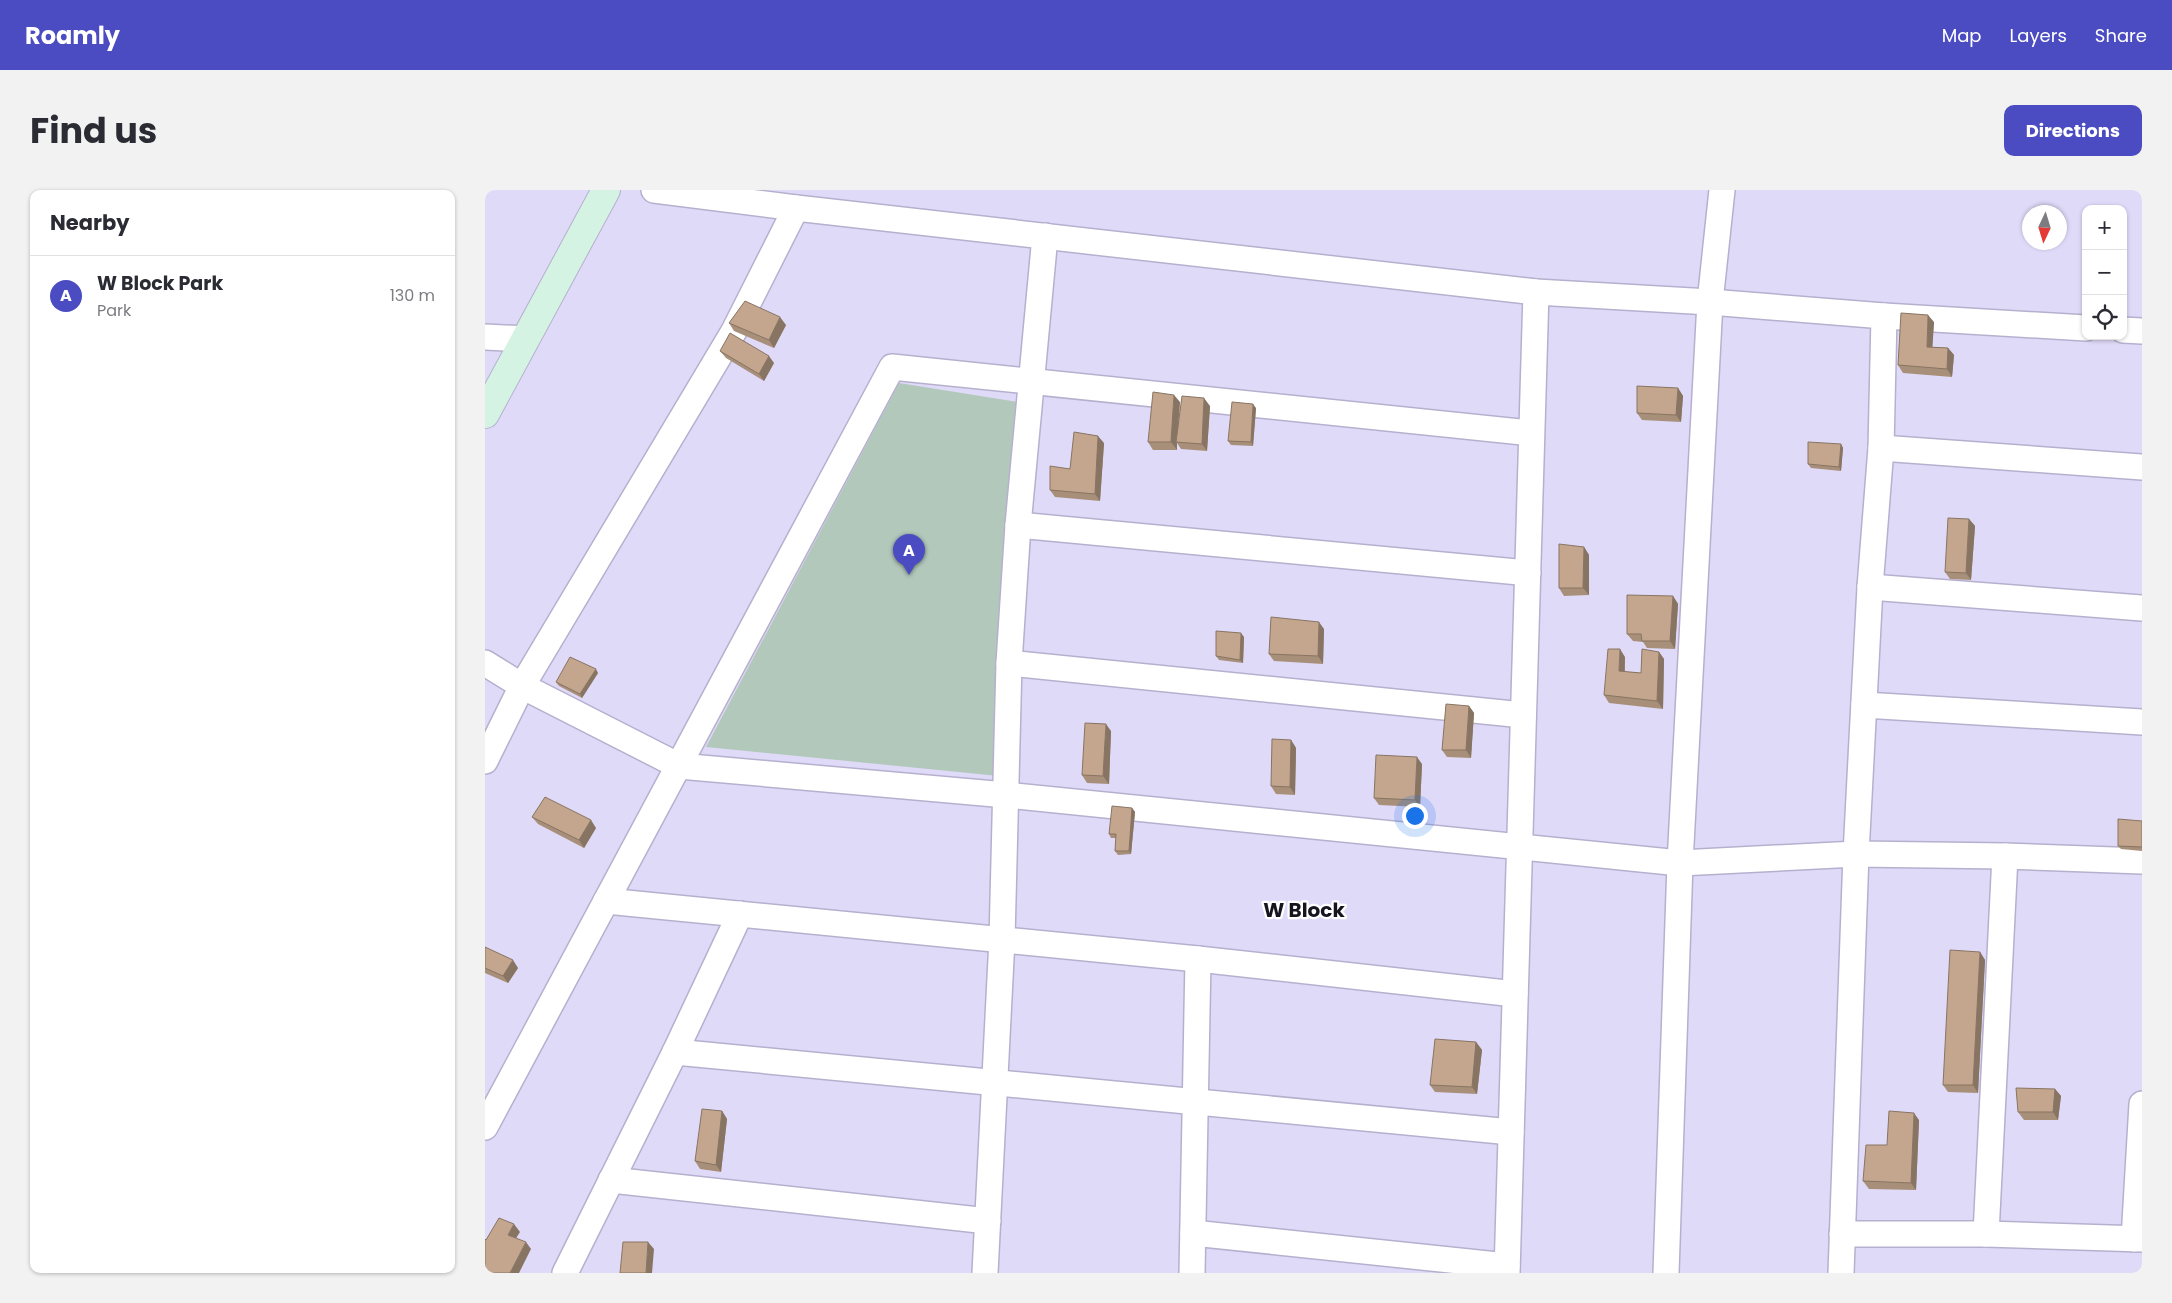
<!DOCTYPE html>
<meta charset="utf-8">
<style>
:root{--surface:#fff;--page:#f2f2f3;--text:#2b2b33;--muted:#7c7c81;--line:#e1e1e2;--accent:#4b4bc2}
body{margin:0;font-family:Poppins,sans-serif;background:var(--page);color:var(--text)}
.controls{position:absolute;right:15px;top:15px;display:grid;overflow:hidden;border-radius:10px;box-shadow:0 1px 4px #0004}
.controls button{width:45px;height:45px;display:grid;place-items:center;padding:0;border:0;border-bottom:1px solid var(--line);background:var(--surface);color:var(--text);font:25px sans-serif}
.compass{position:absolute;left:1537px;top:15px;width:45px;height:45px;border-radius:50%;background:var(--surface);box-shadow:0 1px 4px #0004;rotate:184deg}
.you{position:absolute;left:929px;top:625px;width:18px;height:18px;margin:-12px;border:4px solid #fff;border-radius:50%;background:#1a73e8;box-shadow:0 0 0 8px #1a73e833}
.badge{display:grid;place-items:center;width:32px;height:32px;border-radius:50%;background:var(--accent);color:#fff;font-size:16px;font-weight:700}
.pin{position:absolute;translate:-50% -41px;filter:drop-shadow(0 1px 2px #0008)}
.pin::after{content:'';position:absolute;top:26px;width:18px;height:15px;background:inherit;clip-path:polygon(0 0,100% 0,50% 100%)}
.list{margin:0;padding:0;list-style:none}
h2{display:flex;justify-content:space-between;align-items:center;height:65px;margin:0;padding:0 20px;font-size:21px}
h2 small{font-size:16px;font-weight:400;color:var(--muted)}
.list li{display:grid;grid-template-columns:32px 1fr auto;gap:15px;align-items:center;box-sizing:border-box;height:80px;padding:0 20px;border-top:1px solid var(--line)}
.list b{display:block;font-size:19px;white-space:nowrap}
.list p{margin:0;font-size:16px;white-space:nowrap;color:var(--muted)}
.list em{font-size:16px;font-style:normal;color:var(--muted)}
.icon{flex:none;width:28px;height:28px;fill:none;stroke:currentColor;stroke-width:2;stroke-linecap:round;stroke-linejoin:round}
.map{position:relative;flex:none;width:1657px;height:1083px;overflow:hidden;border-radius:10px}
header{display:flex;align-items:center;gap:30px;box-sizing:border-box;height:70px;padding:0 25px;background:var(--accent);color:#fff}
header strong{font-size:24px}
nav{display:flex;gap:28px;margin-inline-start:auto;font-size:18px}
.intro{display:flex;align-items:center;justify-content:space-between;box-sizing:border-box;height:120px;padding:0 30px}
h1{margin:0;font-size:35px}
.button{padding:12px 22px;border-radius:10px;background:var(--accent);color:#fff;font-size:18px;font-weight:700}
main{display:flex;gap:30px;padding:0 30px}
aside{flex:1;background:var(--surface);border-radius:10px;box-shadow:0 1px 4px #0004}
.map>svg:first-child{display:block}
.green{fill:#b2c8bb}
.lines{fill:none;stroke-linecap:round;stroke-linejoin:round}
.minor-casing{stroke:#b6b0ce;stroke-width:28}
.secondary-casing{stroke:#b6b0ce;stroke-width:30}
.minor{stroke:#fff;stroke-width:25}
.secondary{stroke:#d4f3e3;stroke-width:28}
.wall{fill:#a88f79}
.shaded-wall{fill:#887463}
.building{fill:#c3a68d;stroke:#887463}
.labels{text-anchor:middle;stroke-width:4.5;stroke-linejoin:round;paint-order:stroke}
.quarter-label{font-size:20px;font-weight:bold;fill:#16141f;stroke:#fff}
</style>
<header>
<strong>Roamly</strong>
<nav><a>Map</a><a>Layers</a><a>Share</a></nav>
</header>
<div class="intro"><h1>Find us</h1><a class="button">Directions</a></div>
<main>
<aside>
<h2>Nearby<small></small></h2>
<ul class="list">
<li><span class="badge">A</span><div><b>W Block Park</b><p>Park</p></div><em>130 m</em></li>
</ul>
</aside>
<div class="map">
<svg width="1657" height="1083" viewBox="0 0 1657 1083">
<rect width="100%" height="100%" fill="#e0daf9"/>
<path class="green" d="M 414,193 L 546,214 L 524,587 L 221,557 Z"/>
<g class="lines">
<defs>
<g id="minor">
<path d="M 169,0 L 311,18 L 1051,102 L 1225,112 L 1399,126 L 1601,138"/>
<path d="M 1638,140 L 1657,141"/>
<path d="M 0,147 L 41,149"/>
<path d="M 1396,258 L 1657,277"/>
<path d="M 533,335 L 1043,383"/>
<path d="M 1385,397 L 1657,418"/>
<path d="M 0,473 L 37,496 L 194,576 L 521,605 L 1195,673 L 1371,664 L 1520,666 L 1657,671"/>
<path d="M 524,473 L 1038,525"/>
<path d="M 1379,515 L 1657,532"/>
<path d="M 0,571 L 37,496 L 249,141 L 311,18"/>
<path d="M 121,711 L 713,769 L 1030,804"/>
<path d="M 190,862 L 1026,942"/>
<path d="M 0,937 L 407,177 L 1046,243"/>
<path d="M 126,990 L 503,1031"/>
<path d="M 708,1043 L 1022,1076"/>
<path d="M 1357,1044 L 1501,1044 L 1657,1049"/>
<path d="M 1501,1044 L 1520,666"/>
<path d="M 1649,1049 L 1657,914"/>
<path d="M 80,1083 L 190,862 L 255,724"/>
<path d="M 500,1083 L 517,749 L 524,473 L 533,335 L 560,46"/>
<path d="M 707,1083 L 713,769"/>
<path d="M 1022,1083 L 1051,102"/>
<path d="M 1181,1083 L 1195,673 L 1225,112 L 1237,0"/>
<path d="M 1356,1083 L 1371,664 L 1385,397 L 1396,258 L 1399,126"/>
</g>
<path id="secondary" d="M 0,224 L 121,0"/>
</defs>
<use href="#minor" class="minor-casing"/>
<use href="#secondary" class="secondary-casing"/>
<use href="#minor" class="minor"/>
<use href="#secondary" class="secondary"/>
</g>
<g class="wall">
<path d="M 1449,132 L 1447,157 L 1463,158 L 1469,165 L 1467,187 L 1418,183 L 1413,175 Z"/>
<path d="M 244,133 L 301,135 L 289,158 L 249,141 Z"/>
<path d="M 235,161 L 289,173 L 279,191 L 241,168 Z"/>
<path d="M 1193,198 L 1198,206 L 1196,232 L 1157,230 L 1152,223 Z"/>
<path d="M 695,212 L 693,231 L 725,216 L 722,261 L 696,259 L 692,253 L 692,260 L 668,260 L 663,252 Z"/>
<path d="M 771,218 L 768,256 L 746,255 L 743,251 Z"/>
<path d="M 619,253 L 615,311 L 570,307 L 565,300 Z"/>
<path d="M 1356,254 L 1358,258 L 1356,281 L 1326,278 L 1323,274 Z"/>
<path d="M 1484,329 L 1490,336 L 1486,390 L 1465,389 L 1460,382 Z"/>
<path d="M 1099,357 L 1104,365 L 1104,405 L 1079,406 L 1074,398 Z"/>
<path d="M 1188,406 L 1193,414 L 1190,459 L 1162,458 L 1158,452 L 1148,451 L 1142,444 Z"/>
<path d="M 839,439 L 838,474 L 789,471 L 784,464 Z"/>
<path d="M 759,447 L 758,473 L 734,470 L 731,466 Z"/>
<path d="M 1174,462 L 1179,469 L 1178,519 L 1124,513 L 1119,505 L 1140,467 L 1140,482 L 1156,483 Z"/>
<path d="M 113,483 L 97,508 L 74,496 L 71,492 Z"/>
<path d="M 984,516 L 989,523 L 986,568 L 962,567 L 957,560 Z"/>
<path d="M 626,541 L 624,594 L 602,593 L 597,585 Z"/>
<path d="M 806,550 L 811,558 L 810,605 L 791,604 L 786,596 Z"/>
<path d="M 937,574 L 935,617 L 894,615 L 889,608 Z"/>
<path d="M 647,618 L 650,622 L 646,664 L 633,665 L 630,661 L 631,648 L 626,648 L 624,644 Z"/>
<path d="M 47,627 L 111,638 L 99,658 L 53,634 Z"/>
<path d="M 1657,631 L 1657,661 L 1636,659 L 1633,656 Z"/>
<path d="M 0,757 L 33,778 L 23,793 L 0,783 Z"/>
<path d="M 1495,762 L 1500,770 L 1493,903 L 1463,902 L 1458,895 Z"/>
<path d="M 991,852 L 997,860 L 992,904 L 950,902 L 945,895 Z"/>
<path d="M 1570,899 L 1576,906 L 1573,930 L 1539,930 L 1533,922 Z"/>
<path d="M 237,921 L 242,929 L 236,982 L 215,979 L 210,971 Z"/>
<path d="M 1434,930 L 1431,1000 L 1384,999 L 1378,991 L 1402,955 Z"/>
</g>
<g class="shaded-wall">
<path d="M 1443,125 L 1449,132 L 1447,164 L 1442,157 Z"/>
<path d="M 295,127 L 301,135 L 289,158 L 284,150 Z"/>
<path d="M 1463,158 L 1469,165 L 1467,187 L 1462,179 Z"/>
<path d="M 284,166 L 289,173 L 279,191 L 274,184 Z"/>
<path d="M 1193,198 L 1198,206 L 1196,232 L 1191,225 Z"/>
<path d="M 689,205 L 695,212 L 692,252 L 691,252 L 692,253 L 692,260 L 686,252 Z"/>
<path d="M 719,208 L 725,216 L 722,261 L 717,254 Z"/>
<path d="M 768,214 L 771,218 L 768,256 L 766,252 Z"/>
<path d="M 613,246 L 619,253 L 615,311 L 610,304 Z"/>
<path d="M 1356,254 L 1358,258 L 1356,281 L 1354,277 Z"/>
<path d="M 1484,329 L 1490,336 L 1486,390 L 1481,383 Z"/>
<path d="M 1099,357 L 1104,365 L 1104,405 L 1098,398 Z"/>
<path d="M 1188,406 L 1193,414 L 1190,459 L 1185,451 Z"/>
<path d="M 834,432 L 839,439 L 838,474 L 833,466 Z"/>
<path d="M 756,443 L 759,447 L 758,473 L 755,470 Z"/>
<path d="M 1135,459 L 1140,467 L 1139,489 L 1134,481 Z"/>
<path d="M 1174,462 L 1179,469 L 1178,519 L 1172,511 Z"/>
<path d="M 111,479 L 113,483 L 97,508 L 95,504 Z"/>
<path d="M 984,516 L 989,523 L 986,568 L 981,560 Z"/>
<path d="M 621,534 L 626,541 L 624,594 L 618,586 Z"/>
<path d="M 806,550 L 811,558 L 810,605 L 805,597 Z"/>
<path d="M 932,567 L 937,574 L 935,617 L 930,610 Z"/>
<path d="M 647,618 L 650,622 L 646,664 L 644,661 Z"/>
<path d="M 106,630 L 111,638 L 99,658 L 94,650 Z"/>
<path d="M 1495,762 L 1500,770 L 1493,903 L 1488,895 Z"/>
<path d="M 28,770 L 33,778 L 23,793 L 18,786 Z"/>
<path d="M 991,852 L 997,860 L 992,904 L 987,897 Z"/>
<path d="M 1570,899 L 1576,906 L 1573,930 L 1568,922 Z"/>
<path d="M 237,921 L 242,929 L 236,982 L 231,975 Z"/>
<path d="M 1429,923 L 1434,930 L 1431,1000 L 1426,993 Z"/>
<path d="M 29,1034 L 35,1042 L 28,1053 L 23,1045 Z"/>
<path d="M 41,1052 L 46,1059 L 34,1083 L 25,1083 Z"/>
<path d="M 163,1052 L 169,1059 L 167,1083 L 161,1083 Z"/>
</g>
<g class="building">
<path d="M 260,111 L 295,127 L 284,150 L 244,133 Z"/>
<path d="M 1416,123 L 1443,125 L 1442,157 L 1463,158 L 1462,179 L 1413,175 Z"/>
<path d="M 245,143 L 284,166 L 274,184 L 235,161 Z"/>
<path d="M 1152,196 L 1193,198 L 1191,225 L 1152,223 Z"/>
<path d="M 668,202 L 689,205 L 686,252 L 663,252 Z"/>
<path d="M 697,206 L 719,208 L 717,254 L 691,252 Z"/>
<path d="M 747,212 L 768,214 L 766,252 L 743,251 Z"/>
<path d="M 589,242 L 613,246 L 610,304 L 565,300 L 565,276 L 585,279 Z"/>
<path d="M 1323,252 L 1356,254 L 1354,277 L 1323,274 Z"/>
<path d="M 1463,328 L 1484,329 L 1481,383 L 1460,382 Z"/>
<path d="M 1074,354 L 1099,357 L 1098,398 L 1074,398 Z"/>
<path d="M 1142,405 L 1188,406 L 1185,451 L 1157,451 L 1156,444 L 1142,444 Z"/>
<path d="M 786,427 L 834,432 L 833,466 L 784,464 Z"/>
<path d="M 731,441 L 756,443 L 755,470 L 731,466 Z"/>
<path d="M 1123,459 L 1135,459 L 1134,481 L 1156,483 L 1157,459 L 1174,462 L 1172,511 L 1119,505 Z"/>
<path d="M 85,467 L 111,479 L 95,504 L 71,492 Z"/>
<path d="M 961,514 L 984,516 L 981,560 L 957,560 Z"/>
<path d="M 600,533 L 621,534 L 618,586 L 597,585 Z"/>
<path d="M 787,549 L 806,550 L 805,597 L 786,596 Z"/>
<path d="M 891,565 L 932,567 L 930,610 L 889,608 Z"/>
<path d="M 60,607 L 106,630 L 94,650 L 47,627 Z"/>
<path d="M 627,616 L 647,618 L 644,661 L 630,661 L 631,644 L 624,644 Z"/>
<path d="M 1633,629 L 1657,631 L 1657,657 L 1633,656 Z"/>
<path d="M 0,757 L 28,770 L 18,786 L 0,778 Z"/>
<path d="M 1465,760 L 1495,762 L 1488,895 L 1458,895 Z"/>
<path d="M 950,849 L 991,852 L 987,897 L 945,895 Z"/>
<path d="M 1531,898 L 1570,899 L 1568,922 L 1533,922 Z"/>
<path d="M 217,919 L 237,921 L 231,975 L 210,971 Z"/>
<path d="M 1404,921 L 1429,923 L 1426,993 L 1378,991 L 1381,955 L 1402,955 Z"/>
<path d="M 14,1028 L 29,1034 L 23,1045 L 41,1052 L 25,1083 L 0,1083 L 0,1049 L 1,1050 Z"/>
<path d="M 138,1052 L 163,1052 L 161,1083 L 135,1083 Z"/>
</g>
<g class="labels">
<g class="quarter-label">
<text x="819" y="727">W Block</text>
</g>
</g>
</svg>
<div class="controls">
<button>+</button>
<button>−</button>
<button><svg class="icon" aria-label="locate" viewBox="0 0 24 24"><circle cx="12" cy="12" r="6"/><path d="M12 2v4M12 18v4M2 12h4M18 12h4"/></svg></button>
</div>
<svg class="compass" viewBox="-18 -18 36 36"><path d="M0-13l5 13h-10z" fill="#e53935"/><path d="M0 13l5-13h-10z" fill="#7c7c81"/></svg>
<div class="you"></div>
<div class="pin badge" style="left:424px;top:385px">A</div>
</div>
</main>
